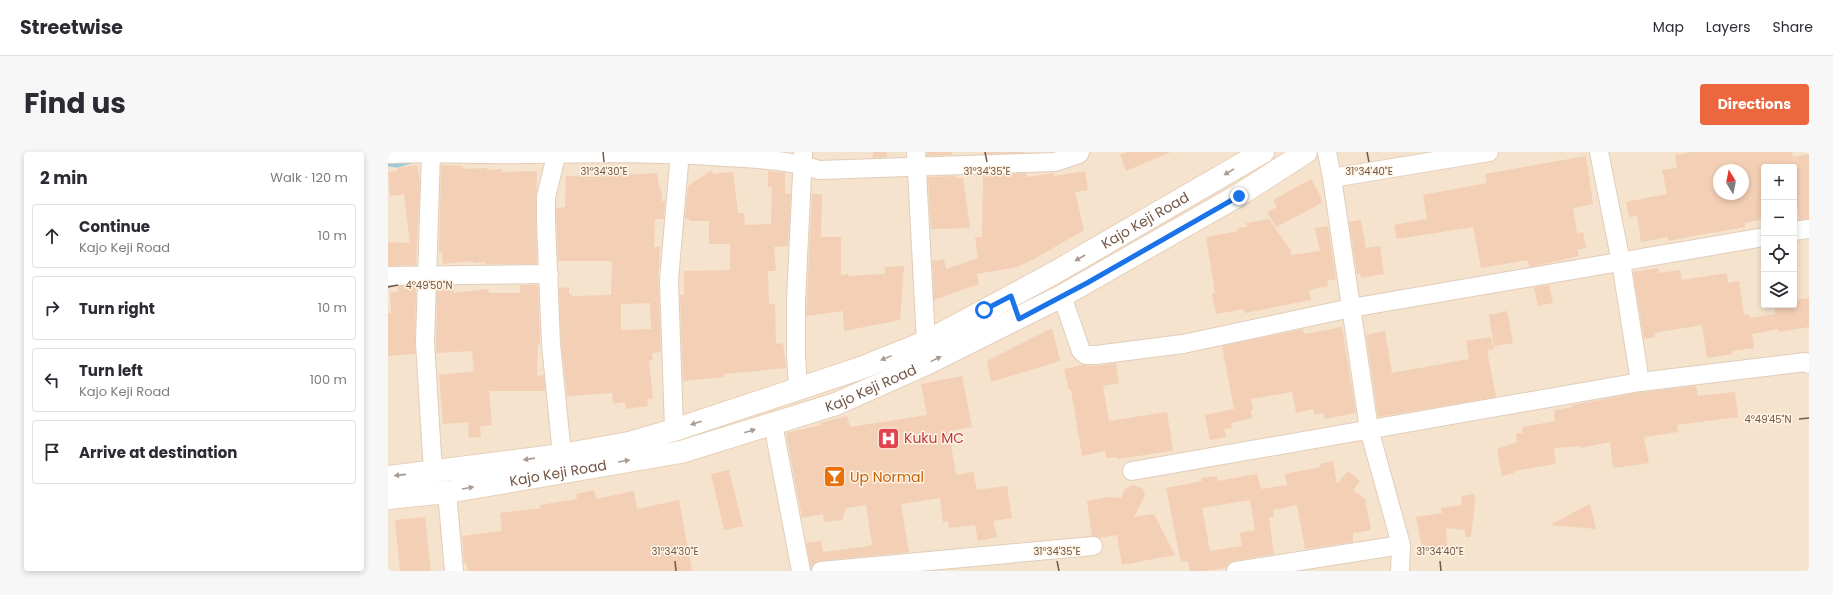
<!DOCTYPE html>
<meta charset="utf-8">
<style>
:root{--surface:#fff;--page:#f7f7f7;--text:#2b2b33;--muted:#7c7c81;--line:#e1e1e2;--accent:#ec673e}
body{margin:0;font-family:Poppins,sans-serif;background:var(--page);color:var(--text)}
.controls{position:absolute;right:12px;top:12px;display:grid;overflow:hidden;border-radius:4px;box-shadow:0 2px 6px #0003}
.controls button{width:36px;height:36px;display:grid;place-items:center;padding:0;border:0;border-bottom:1px solid var(--line);background:var(--surface);color:var(--text);font:20px sans-serif}
.compass{position:absolute;left:1325px;top:12px;width:36px;height:36px;border-radius:50%;background:var(--surface);box-shadow:0 2px 6px #0003;rotate:350deg}
.stop{position:absolute;width:12px;height:12px;margin:-9px;border:3px solid #1a73e8;border-radius:50%;background:#fff}
.stop.end{background:#1a73e8;border-color:#fff;box-shadow:0 1px 4px #0008}
.list{margin:0;padding:0;list-style:none}
h2{display:flex;justify-content:space-between;align-items:center;height:52px;margin:0;padding:0 16px;font-size:17px}
h2 small{font-size:13px;font-weight:400;color:var(--muted)}
.list li{display:grid;grid-template-columns:26px 1fr auto;gap:12px;align-items:center;box-sizing:border-box;height:64px;margin:0 8px 8px;padding:0 8px;border:1px solid var(--line);border-radius:4px}
.list b{display:block;font-size:15px;white-space:nowrap}
.list p{margin:0;font-size:13px;white-space:nowrap;color:var(--muted)}
.list em{font-size:13px;font-style:normal;color:var(--muted)}
.icon{flex:none;width:22px;height:22px;fill:none;stroke:currentColor;stroke-width:2;stroke-linecap:round;stroke-linejoin:round}
.map{position:relative;flex:none;width:1421px;height:419px;overflow:hidden;border-radius:4px}
header{display:flex;align-items:center;gap:24px;box-sizing:border-box;height:56px;padding:0 20px;background:var(--surface);border-bottom:1px solid var(--line)}
header strong{font-size:19px}
nav{display:flex;gap:22px;margin-inline-start:auto;font-size:14px}
.intro{display:flex;align-items:center;justify-content:space-between;box-sizing:border-box;height:96px;padding:0 24px}
h1{margin:0;font-size:28px}
.button{padding:10px 18px;border-radius:4px;background:var(--accent);color:#fff;font-size:14px;font-weight:700}
main{display:flex;gap:24px;padding:0 24px}
aside{flex:1;background:var(--surface);border-radius:4px;box-shadow:0 2px 6px #0003}
.map>svg:first-child{display:block}
.residential{fill:#f5e3cd;fill-rule:evenodd}
.lines{fill:none;stroke-linecap:round;stroke-linejoin:round}
.stream{stroke:#99ced9;stroke-width:5}
.building{fill:#f3cfb5;fill-rule:evenodd}
.street-casing{stroke:#e1cdbb;stroke-width:20}
.secondary-casing{stroke:#e8d0ba;stroke-width:24}
.street{stroke:#fff;stroke-width:18}
.secondary{stroke:#fff;stroke-width:22}
.oneway{fill:#ac9a90}
.route{stroke:#1a73e8;stroke-width:5}
.ticks{fill:none;stroke:#745746;stroke-width:1.5}
.labels{text-anchor:middle;stroke-width:3;stroke-linejoin:round;paint-order:stroke}
.street-label{font-size:14px;fill:#745746;stroke:#fff5e6}
.health-label{font-size:14px;fill:#be3a42;stroke:#fff5e6;text-anchor:start}
.food-label{font-size:14px;fill:#c56008;stroke:#fff5e6;text-anchor:start}
.ticks-label{font-size:10px;text-anchor:middle;fill:#745746;stroke:#fff5e6;stroke-width:3;stroke-linejoin:round;paint-order:stroke}
</style>
<header>
<strong>Streetwise</strong>
<nav><a>Map</a><a>Layers</a><a>Share</a></nav>
</header>
<div class="intro"><h1>Find us</h1><a class="button">Directions</a></div>
<main>
<aside>
<h2>2 min<small>Walk · 120 m</small></h2>
<ul class="list">
<li><svg class="icon" aria-label="ahead" viewBox="0 0 24 24"><path d="M12 20V5M6 11l6-6 6 6"/></svg><div><b>Continue</b><p>Kajo Keji Road</p></div><em>10 m</em></li>
<li><svg class="icon" aria-label="right" viewBox="0 0 24 24"><path d="M7 20v-9h11M14 6l5 5-5 5"/></svg><div><b>Turn right</b></div><em>10 m</em></li>
<li><svg class="icon" aria-label="left" viewBox="0 0 24 24"><path d="M17 20v-9H6M10 6l-5 5 5 5"/></svg><div><b>Turn left</b><p>Kajo Keji Road</p></div><em>100 m</em></li>
<li><svg class="icon" aria-label="arrive" viewBox="0 0 24 24"><path d="M6 21V4h12l-3 4 3 4H6"/></svg><div><b>Arrive at destination</b></div></li>
</ul>
</aside>
<div class="map">
<svg width="1421" height="419" viewBox="0 0 1421 419">
<rect width="100%" height="100%" fill="#fdf2df"/>
<path class="residential" d="M 0,0 L 1421,0 L 1421,419 L 0,419 ZM 1376,15 L 1406,15 L 1406,153 L 1376,153 ZM 1331,18 L 1355,18 L 1355,42 L 1331,42 Z"/>
<g class="lines">
<path class="stream" d="M 0,12 L 9,13 L 23,9"/>
</g>
<g class="building">
<path d="M 485,0 L 499,0 L 499,5 L 482,6 L 485,5 Z"/>
<path d="M 539,0 L 564,0 L 564,3 L 539,4 Z"/>
<path d="M 596,0 L 636,0 L 636,1 L 596,2 Z"/>
<path d="M 739,0 L 783,0 L 738,19 L 732,3 Z"/>
<path d="M 1304,0 L 1404,0 L 1406,11 L 1406,5 L 1421,2 L 1421,67 L 1411,68 L 1406,35 L 1406,15 L 1374,15 L 1376,41 L 1373,41 L 1376,67 L 1357,71 L 1357,75 L 1317,82 L 1280,89 L 1280,85 L 1253,90 L 1249,64 L 1241,65 L 1238,50 L 1279,42 L 1274,18 L 1289,16 L 1287,3 ZM 1331,18 L 1355,18 L 1355,42 L 1331,42 Z"/>
<path d="M 1198,4 L 1205,52 L 1185,56 L 1189,81 L 1195,80 L 1198,96 L 1189,98 L 1191,104 L 1142,115 L 1139,108 L 1093,116 L 1085,75 L 1009,87 L 1006,73 L 1039,67 L 1035,43 L 1099,31 L 1097,22 Z"/>
<path d="M 29,13 L 32,30 L 28,113 L 0,114 L 0,90 L 22,91 L 16,42 L 2,44 L 0,20 L 9,19 L 9,16 Z"/>
<path d="M 53,13 L 75,14 L 75,17 L 99,16 L 99,18 L 114,17 L 114,20 L 149,19 L 148,70 L 149,112 L 98,112 L 97,110 L 85,111 L 85,109 L 55,112 L 54,100 L 51,100 Z"/>
<path d="M 213,16 L 232,16 L 231,23 L 269,21 L 272,38 L 274,38 L 274,50 L 277,48 L 276,67 L 267,67 L 266,95 L 272,95 L 271,118 L 270,118 L 273,200 L 264,201 L 265,208 L 261,209 L 265,246 L 259,247 L 260,254 L 238,257 L 237,250 L 225,252 L 224,241 L 179,244 L 173,191 L 171,136 L 181,135 L 181,142 L 184,142 L 184,144 L 223,143 L 224,109 L 170,109 L 168,56 L 177,55 L 178,24 L 213,25 ZM 262,151 L 263,177 L 233,178 L 233,152 Z"/>
<path d="M 324,18 L 325,22 L 345,20 L 350,61 L 356,61 L 357,73 L 383,72 L 384,35 L 380,35 L 380,19 L 397,21 L 397,42 L 403,42 L 400,94 L 386,95 L 388,119 L 380,119 L 381,152 L 387,152 L 388,192 L 395,191 L 398,216 L 336,222 L 337,225 L 295,229 L 292,143 L 296,143 L 296,119 L 342,118 L 342,92 L 321,92 L 321,69 L 301,69 L 301,67 L 297,67 L 300,34 Z"/>
<path d="M 697,19 L 700,38 L 687,40 L 696,78 L 648,106 L 629,115 L 589,122 L 591,132 L 546,148 L 544,109 L 556,107 L 558,117 L 590,106 L 587,85 L 594,85 L 595,23 L 639,21 L 639,25 L 666,21 L 666,24 Z"/>
<path d="M 568,24 L 568,26 L 575,26 L 582,76 L 543,77 L 540,25 Z"/>
<path d="M 923,27 L 932,43 L 934,51 L 888,75 L 879,60 L 889,55 L 885,48 Z"/>
<path d="M 424,42 L 434,42 L 433,85 L 453,85 L 453,123 L 460,122 L 460,124 L 497,122 L 497,115 L 516,114 L 512,168 L 456,179 L 455,159 L 418,164 Z"/>
<path d="M 881,67 L 903,99 L 903,103 L 932,99 L 927,76 L 940,74 L 948,127 L 939,129 L 940,134 L 921,138 L 923,148 L 857,161 L 856,157 L 828,162 L 824,142 L 827,141 L 818,85 L 850,79 L 849,76 L 859,75 L 858,71 Z"/>
<path d="M 973,68 L 978,96 L 992,94 L 996,122 L 973,126 L 972,121 L 969,122 L 961,70 Z"/>
<path d="M 1270,116 L 1271,121 L 1292,118 L 1294,128 L 1339,121 L 1340,131 L 1351,129 L 1356,163 L 1361,162 L 1362,166 L 1387,162 L 1386,153 L 1406,153 L 1406,148 L 1421,146 L 1421,175 L 1390,180 L 1390,177 L 1364,182 L 1366,196 L 1344,199 L 1345,202 L 1319,206 L 1314,173 L 1266,181 L 1267,185 L 1256,187 L 1245,120 Z"/>
<path d="M 132,133 L 150,133 L 152,192 L 150,192 L 149,224 L 156,223 L 157,239 L 101,239 L 104,273 L 92,274 L 93,285 L 81,286 L 80,270 L 55,272 L 51,223 L 86,219 L 84,199 L 48,201 L 49,137 L 66,138 L 66,141 L 100,137 L 101,141 L 132,141 Z"/>
<path d="M 1161,133 L 1165,151 L 1150,154 L 1146,135 Z"/>
<path d="M 10,134 L 28,134 L 27,202 L 0,204 L 0,161 L 3,161 L 2,141 L 10,140 Z"/>
<path d="M 1119,159 L 1125,191 L 1106,194 L 1101,163 Z"/>
<path d="M 954,175 L 968,261 L 937,267 L 936,261 L 926,263 L 925,257 L 908,261 L 904,240 L 863,247 L 865,258 L 863,258 L 864,266 L 843,271 L 844,276 L 836,277 L 838,285 L 822,288 L 817,263 L 846,257 L 834,194 L 915,177 L 916,182 Z"/>
<path d="M 664,176 L 672,209 L 603,230 L 599,209 Z"/>
<path d="M 997,179 L 1004,221 L 1081,207 L 1078,189 L 1103,185 L 1106,197 L 1099,198 L 1108,245 L 990,265 L 978,183 Z"/>
<path d="M 728,211 L 731,231 L 715,234 L 721,269 L 779,260 L 785,299 L 729,307 L 729,305 L 718,306 L 717,299 L 694,304 L 683,238 L 681,238 L 676,217 L 695,213 L 708,214 Z"/>
<path d="M 574,224 L 584,275 L 561,279 L 568,323 L 585,320 L 589,338 L 619,334 L 624,366 L 605,369 L 609,385 L 590,389 L 587,373 L 561,376 L 560,369 L 555,370 L 552,346 L 513,352 L 521,400 L 432,409 L 427,411 L 423,416 L 418,391 L 433,389 L 435,400 L 482,394 L 484,392 L 478,353 L 458,356 L 454,368 L 436,370 L 435,362 L 414,366 L 398,281 L 433,273 L 433,271 L 459,264 L 462,275 L 539,263 L 533,232 Z"/>
<path d="M 1308,234 L 1310,244 L 1347,240 L 1350,265 L 1289,273 L 1290,280 L 1256,285 L 1261,311 L 1225,316 L 1222,290 L 1193,296 L 1192,294 L 1166,296 L 1168,312 L 1126,319 L 1126,321 L 1114,324 L 1109,297 L 1129,290 L 1128,281 L 1135,281 L 1134,275 L 1167,269 L 1166,258 L 1185,255 L 1184,253 L 1254,240 Z"/>
<path d="M 945,309 L 949,332 L 960,319 L 972,329 L 965,338 L 977,347 L 983,378 L 965,381 L 965,390 L 917,397 L 909,353 L 885,358 L 886,365 L 881,365 L 886,402 L 846,409 L 841,411 L 838,416 L 815,419 L 802,419 L 800,409 L 793,410 L 778,336 L 814,329 L 813,326 L 829,324 L 830,329 L 869,322 L 873,337 L 899,333 L 897,322 L 933,315 L 932,312 ZM 862,348 L 867,378 L 852,381 L 854,394 L 822,399 L 814,356 Z"/>
<path d="M 341,318 L 355,374 L 336,378 L 323,322 Z"/>
<path d="M 745,333 L 754,336 L 757,343 L 746,365 L 766,362 L 787,403 L 734,413 L 729,383 L 711,386 L 704,384 L 699,349 L 721,345 L 733,346 L 737,337 Z"/>
<path d="M 206,338 L 208,347 L 246,339 L 249,357 L 291,348 L 304,419 L 80,419 L 78,411 L 76,411 L 74,384 L 114,379 L 112,361 L 153,356 L 152,353 L 189,347 L 188,342 Z"/>
<path d="M 1086,342 L 1087,350 L 1083,385 L 1077,385 L 1077,378 L 1058,376 L 1059,395 L 1034,396 L 1028,365 L 1054,361 L 1053,356 L 1074,353 L 1073,344 Z"/>
<path d="M 1202,352 L 1208,377 L 1162,373 Z"/>
<path d="M 37,365 L 43,419 L 12,419 L 7,368 Z"/>
</g>
<g class="lines">
<defs>
<g id="street">
<path d="M 43,0 L 37,191 L 45,320"/>
<path d="M 169,0 L 158,45 L 158,70 L 163,192 L 174,303"/>
<path d="M 528,0 L 538,190"/>
<path d="M 939,0 L 944,26 L 981,277 L 1013,393 L 1012,419"/>
<path d="M 1211,0 L 1233,110 L 1252,230"/>
<path d="M 0,2 C 46,0 93,3 139,2 C 206,1 272,0 338,5 C 370,7 401,8 431,18 L 667,10 L 691,2 L 692,0"/>
<path d="M 944,26 L 1101,0"/>
<path d="M 1406,79 L 1421,77"/>
<path d="M 0,124 L 161,122"/>
<path d="M 674,144 L 693,199 L 698,203 L 708,203 L 795,192 L 963,156 L 1376,85"/>
<path d="M 410,237 L 408,203 L 408,148 L 415,2"/>
<path d="M 385,272 L 413,419"/>
<path d="M 286,278 L 281,128 L 292,0"/>
<path d="M 744,319 L 1252,230 L 1418,210 L 1421,212"/>
<path d="M 59,340 L 66,419"/>
<path d="M 433,419 L 705,394"/>
<path d="M 848,419 L 1013,393"/>
</g>
<g id="secondary">
<path id="s1" d="M 0,325 L 174,303 L 241,291 L 286,278 L 473,216 L 538,190 L 666,121 L 875,0"/>
<path id="s2" d="M 0,346 L 59,340 L 293,300 L 448,252 L 538,212 L 674,144 L 851,43 L 918,0"/>
</g>
</defs>
<use href="#street" class="street-casing"/>
<use href="#secondary" class="secondary-casing"/>
<use href="#street" class="street"/>
<use href="#secondary" class="secondary"/>
</g>
<defs><path id="oneway-solid" d="M-6-.8H1V-3.2L6.5 0L1 3.2V.8H-6Z"/></defs>
<g class="oneway">
<use href="#oneway-solid" transform="translate(841 20) rotate(149)"/>
<use href="#oneway-solid" transform="translate(692 106) rotate(150)"/>
<use href="#oneway-solid" transform="translate(498 206) rotate(158)"/>
<use href="#oneway-solid" transform="translate(548 207) rotate(-26)"/>
<use href="#oneway-solid" transform="translate(308 271) rotate(162)"/>
<use href="#oneway-solid" transform="translate(362 279) rotate(-17)"/>
<use href="#oneway-solid" transform="translate(141 307) rotate(172)"/>
<use href="#oneway-solid" transform="translate(236 309) rotate(-10)"/>
<use href="#oneway-solid" transform="translate(12 323) rotate(174)"/>
<use href="#oneway-solid" transform="translate(80 336) rotate(-10)"/>
</g>
<g class="lines">
<path class="route" d="M 596,158 L 623,144 L 631,167 L 699,131 L 851,44"/>
</g>
<path class="ticks" d="M 215,0 L 216,10M 597,0 L 599,10M 979,0 L 981,10M 0,135 L 10,133M 1411,267 L 1421,266M 287,409 L 288,419M 669,409 L 671,419M 1052,409 L 1053,419"/>
<defs>
<symbol id="hospital-square" viewBox="-11 -11 22 22"><rect x="-9" y="-9" width="18" height="18" rx="4" fill="#e0444e" stroke="#fff5e6"/><path d="M-5-5h3v3.5h4V-5h3V5h-3V1.5h-4V5h-3Z" fill="#fff"/></symbol>
<symbol id="bar-square" viewBox="-11 -11 22 22"><rect x="-9" y="-9" width="18" height="18" rx="4" fill="#e8710a" stroke="#fff5e6"/><path d="M-6-5H6L.8 .8V4.5H3.5V6h-7V4.5H-.8V.8Z" fill="#fff"/></symbol>
</defs>
<g fill-rule="evenodd">
<use href="#hospital-square" x="488" y="274" width="25" height="25"/>
<use href="#bar-square" x="434" y="312" width="25" height="25"/>
</g>
<g class="labels">
<g class="street-label">
<text dy="5" stroke="none"><textPath href="#s1" startOffset="808">Kajo Keji Road</textPath></text>
<text dy="5" stroke="none"><textPath href="#s2" startOffset="497">Kajo Keji Road</textPath></text>
<text dy="5" stroke="none"><textPath href="#s2" startOffset="172">Kajo Keji Road</textPath></text>
</g>
<g class="health-label">
<text x="516" y="291">Kuku MC</text>
</g>
<g class="food-label">
<text x="462" y="330">Up Normal</text>
</g>
</g>
<g class="ticks-label">
<text x="216" y="23">31°34'30"E</text>
<text x="599" y="23">31°34'35"E</text>
<text x="981" y="23">31°34'40"E</text>
<text x="41" y="137">4°49'50"N</text>
<text x="1380" y="271">4°49'45"N</text>
<text x="287" y="403">31°34'30"E</text>
<text x="669" y="403">31°34'35"E</text>
<text x="1052" y="403">31°34'40"E</text>
</g>
</svg>
<div class="controls">
<button>+</button>
<button>−</button>
<button><svg class="icon" aria-label="locate" viewBox="0 0 24 24"><circle cx="12" cy="12" r="6"/><path d="M12 2v4M12 18v4M2 12h4M18 12h4"/></svg></button>
<button><svg class="icon" aria-label="layers" viewBox="0 0 24 24"><path d="M12 4l9 5-9 5-9-5zM3 14l9 5 9-5"/></svg></button>
</div>
<svg class="compass" viewBox="-18 -18 36 36"><path d="M0-13l5 13h-10z" fill="#e53935"/><path d="M0 13l5-13h-10z" fill="#7c7c81"/></svg>
<div class="stop" style="left:596px;top:158px"></div>
<div class="stop end" style="left:851px;top:44px"></div>
</div>
</main>
